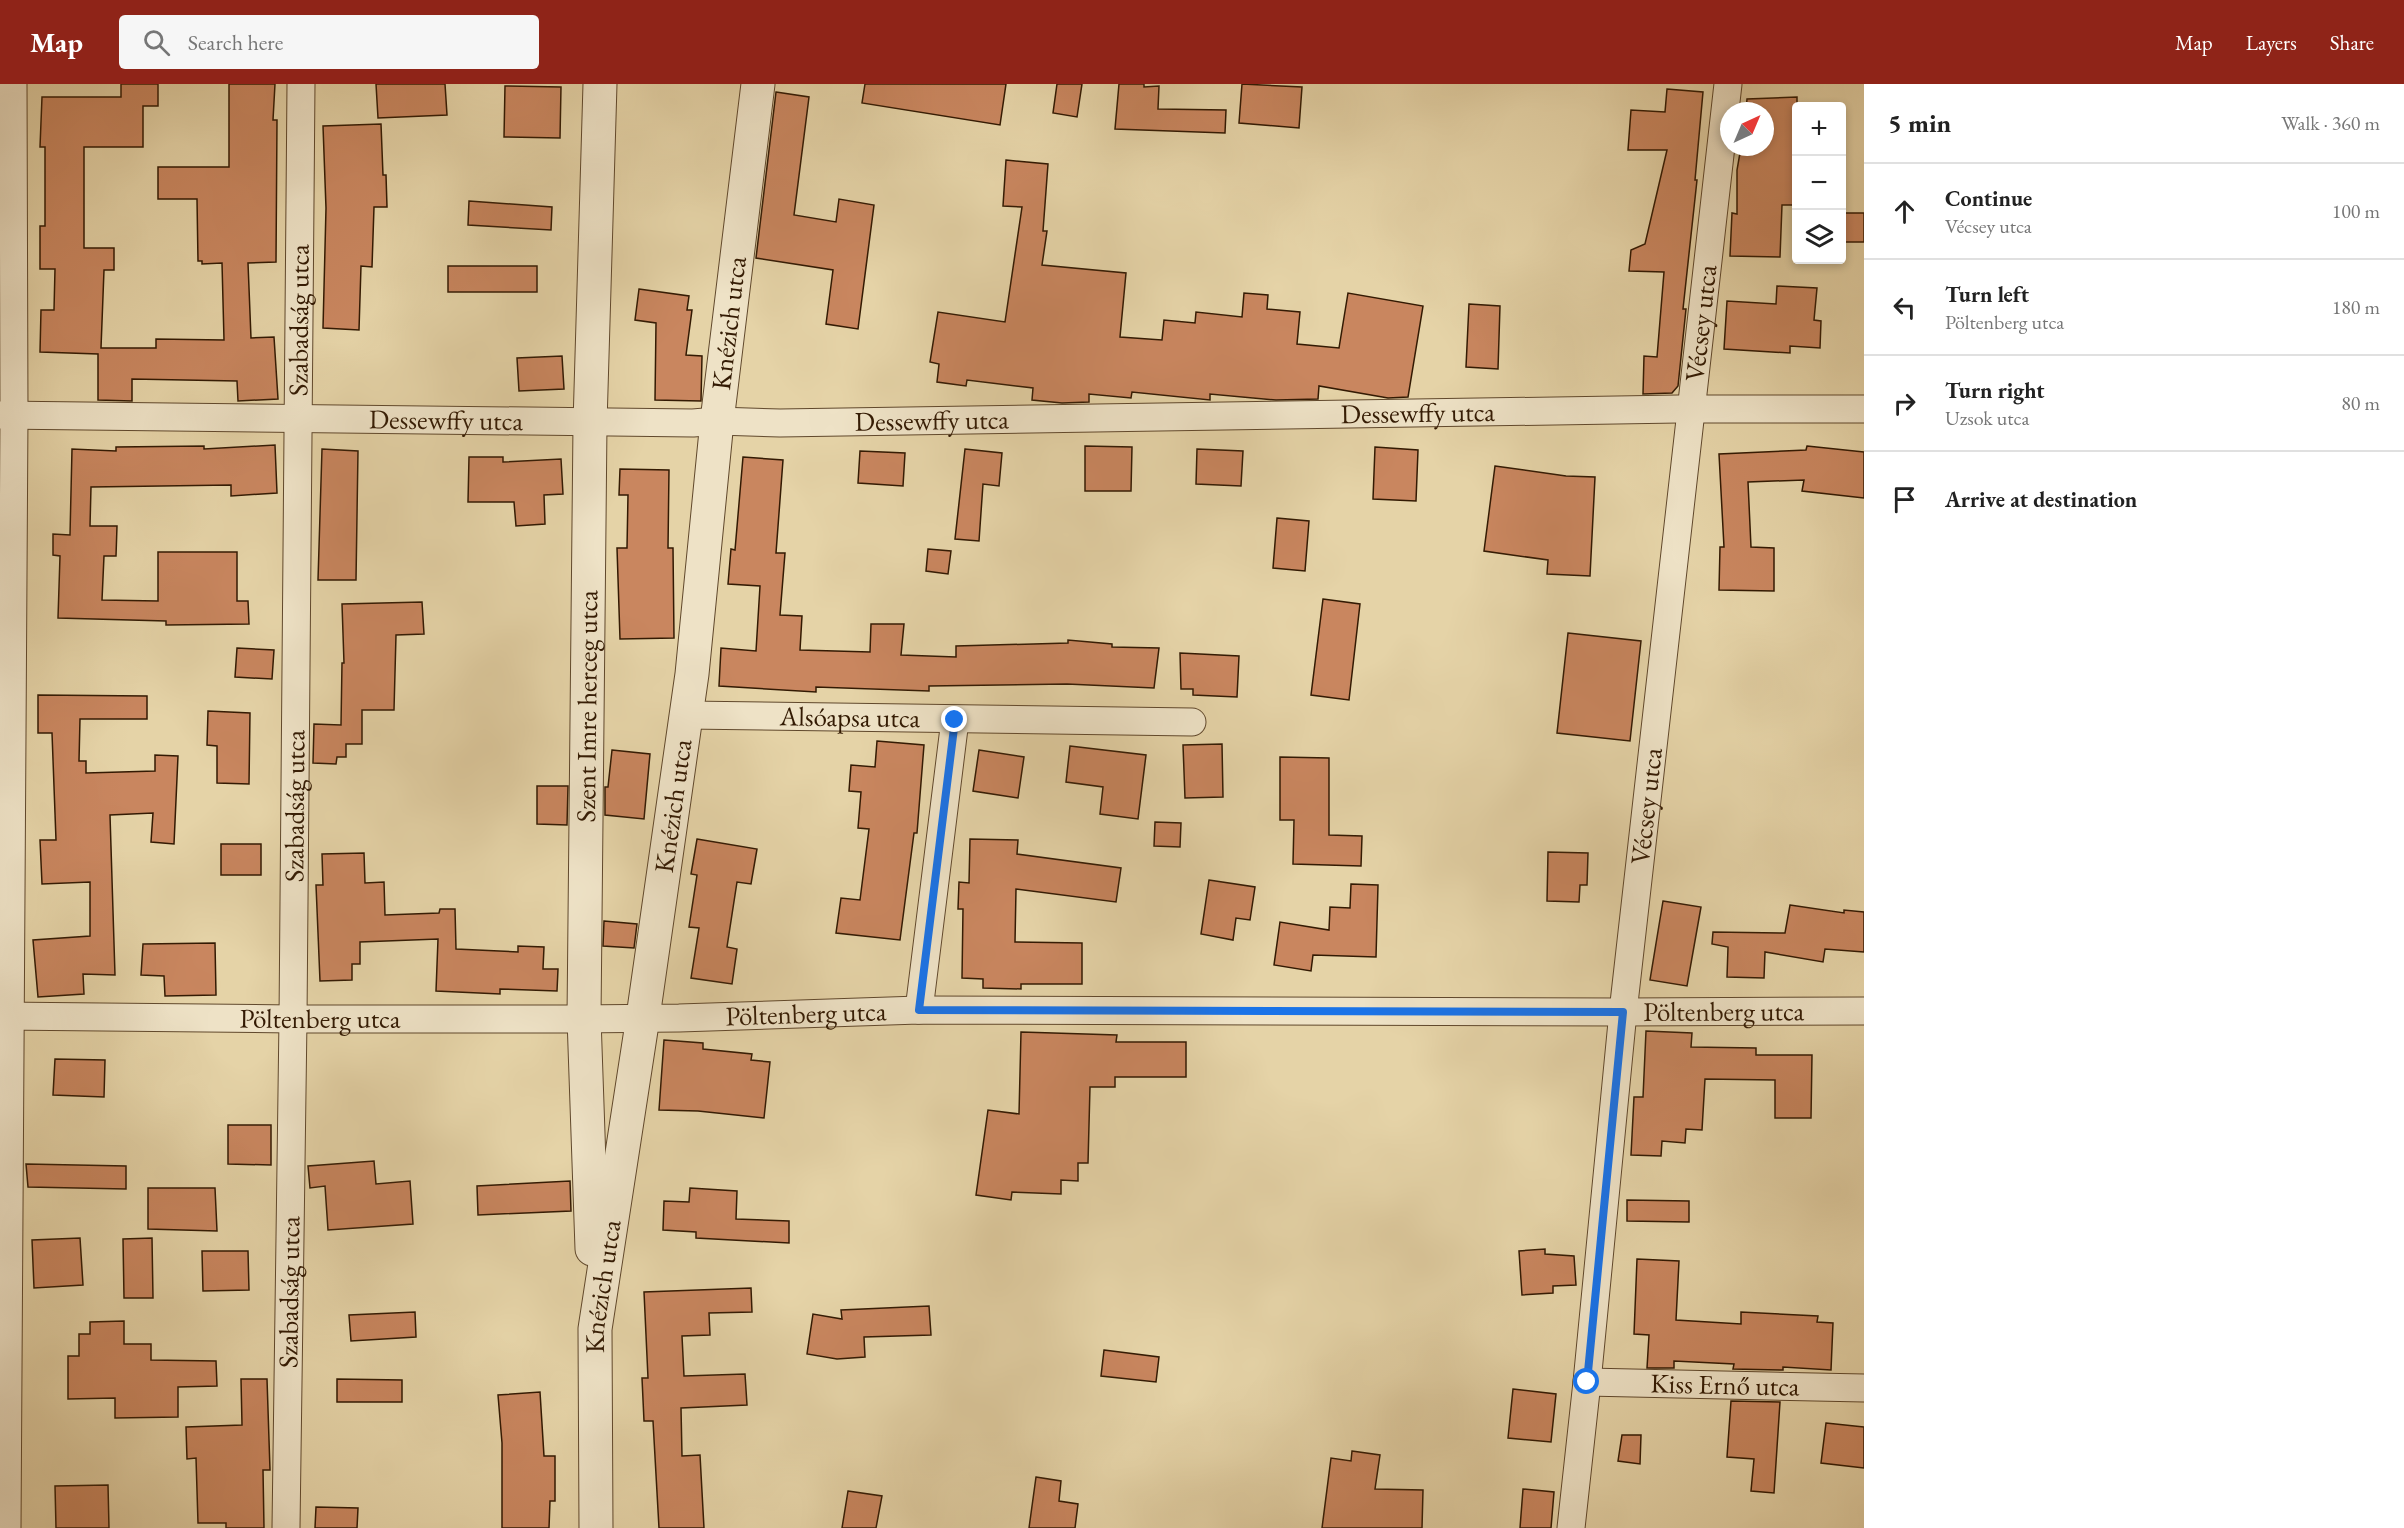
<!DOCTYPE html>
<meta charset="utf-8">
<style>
:root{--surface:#fff;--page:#f6f6f6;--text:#222;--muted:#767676;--line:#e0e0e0;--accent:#8f2418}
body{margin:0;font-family:"EB Garamond",serif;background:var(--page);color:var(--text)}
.controls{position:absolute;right:18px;top:18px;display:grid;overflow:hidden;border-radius:6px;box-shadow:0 3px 9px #0003}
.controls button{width:54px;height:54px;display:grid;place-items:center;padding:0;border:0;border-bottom:2px solid var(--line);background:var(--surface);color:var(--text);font:30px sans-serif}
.compass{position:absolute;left:1720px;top:18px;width:54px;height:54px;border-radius:50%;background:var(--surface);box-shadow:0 3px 9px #0003;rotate:44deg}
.stop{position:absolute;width:18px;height:18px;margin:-14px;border:4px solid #1a73e8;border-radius:50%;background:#fff}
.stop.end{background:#1a73e8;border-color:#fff;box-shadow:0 2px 6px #0008}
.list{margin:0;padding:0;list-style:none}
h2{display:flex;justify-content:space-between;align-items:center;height:78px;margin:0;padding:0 24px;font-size:26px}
h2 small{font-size:20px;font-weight:400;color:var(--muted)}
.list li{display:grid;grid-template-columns:39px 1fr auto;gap:18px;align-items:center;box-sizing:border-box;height:96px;padding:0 24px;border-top:2px solid var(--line)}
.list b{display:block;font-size:22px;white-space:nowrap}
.list p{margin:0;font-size:20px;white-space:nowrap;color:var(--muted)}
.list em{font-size:20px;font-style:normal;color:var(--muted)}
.icon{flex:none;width:33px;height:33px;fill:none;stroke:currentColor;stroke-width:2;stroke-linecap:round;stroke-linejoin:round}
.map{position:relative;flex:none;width:1864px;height:1444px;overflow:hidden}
header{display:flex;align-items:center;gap:36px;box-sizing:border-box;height:84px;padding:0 30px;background:var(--accent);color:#fff}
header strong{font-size:28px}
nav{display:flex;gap:33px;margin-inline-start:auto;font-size:21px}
.search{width:420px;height:54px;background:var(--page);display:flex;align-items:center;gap:15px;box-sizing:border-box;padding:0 21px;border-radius:6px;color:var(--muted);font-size:22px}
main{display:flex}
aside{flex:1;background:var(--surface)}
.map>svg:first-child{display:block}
.building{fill:#c9865f;stroke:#331a03;stroke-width:1.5}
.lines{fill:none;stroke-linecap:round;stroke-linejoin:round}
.minor-casing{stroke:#60482c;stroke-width:29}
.tertiary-casing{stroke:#60482c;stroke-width:35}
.minor{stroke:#eee2c6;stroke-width:27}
.tertiary{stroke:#eee2c6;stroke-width:33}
.route{stroke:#1a73e8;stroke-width:8}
.labels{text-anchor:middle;stroke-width:4.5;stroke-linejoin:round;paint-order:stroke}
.street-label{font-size:27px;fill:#331a03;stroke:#eee2c6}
</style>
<header>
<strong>Map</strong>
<div class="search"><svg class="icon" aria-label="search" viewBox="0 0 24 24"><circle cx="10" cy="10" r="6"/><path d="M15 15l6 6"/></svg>Search here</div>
<nav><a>Map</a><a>Layers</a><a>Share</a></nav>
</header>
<main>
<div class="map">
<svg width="1864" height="1444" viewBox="0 0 1864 1444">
<rect width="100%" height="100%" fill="#e5d3a7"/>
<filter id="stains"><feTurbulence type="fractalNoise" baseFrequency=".00333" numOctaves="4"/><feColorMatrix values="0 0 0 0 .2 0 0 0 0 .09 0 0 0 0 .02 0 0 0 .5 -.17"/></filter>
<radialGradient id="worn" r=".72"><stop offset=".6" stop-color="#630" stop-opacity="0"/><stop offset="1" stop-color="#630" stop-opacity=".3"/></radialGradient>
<g class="building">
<path d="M 121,0 L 158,0 L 158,22 L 143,22 L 143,63 L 84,63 L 84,164 L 114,164 L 114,186 L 104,186 L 101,264 L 156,264 L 156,255 L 224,256 L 222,179 L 202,180 L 202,177 L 198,177 L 197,115 L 158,115 L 158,83 L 229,83 L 229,0 L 275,0 L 273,36 L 277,36 L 276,178 L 248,179 L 251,254 L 274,253 L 278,315 L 238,317 L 237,297 L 132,295 L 132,317 L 98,316 L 98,270 L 40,268 L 41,226 L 54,226 L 55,185 L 40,185 L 40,142 L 45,142 L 45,63 L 40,63 L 42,13 L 121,13 Z"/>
<path d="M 376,0 L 445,0 L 447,31 L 378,34 Z"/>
<path d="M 865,0 L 1006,0 L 1000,41 L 862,19 Z"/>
<path d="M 1057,0 L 1082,0 L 1077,33 L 1053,29 Z"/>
<path d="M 1119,0 L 1144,0 L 1144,3 L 1159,2 L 1158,25 L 1226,26 L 1225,49 L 1115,45 Z"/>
<path d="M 1242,0 L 1302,3 L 1299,44 L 1239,39 Z"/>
<path d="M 505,2 L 561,3 L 560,54 L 504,53 Z"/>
<path d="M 1667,5 L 1703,8 L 1695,96 L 1697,96 L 1683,225 L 1686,225 L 1678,302 L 1672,309 L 1643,310 L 1644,272 L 1657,273 L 1664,188 L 1629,187 L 1631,166 L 1645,160 L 1667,66 L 1628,66 L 1631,26 L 1665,28 Z"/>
<path d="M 776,8 L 809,13 L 794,131 L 836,138 L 839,115 L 874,121 L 858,245 L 826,240 L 833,186 L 756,174 Z"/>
<path d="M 1797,13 L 1797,121 L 1782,121 L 1780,173 L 1730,172 L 1732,129 L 1737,130 L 1737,86 L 1741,63 L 1765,63 L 1765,27 L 1746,27 L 1747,15 Z"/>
<path d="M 381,40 L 383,91 L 386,91 L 387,123 L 374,123 L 372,183 L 361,182 L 359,246 L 323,244 L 326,124 L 323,42 Z"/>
<path d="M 1006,76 L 1048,80 L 1043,147 L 1047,147 L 1042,181 L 1126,189 L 1120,253 L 1162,256 L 1164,236 L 1195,239 L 1196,228 L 1242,233 L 1244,209 L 1268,211 L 1267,225 L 1300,228 L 1297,260 L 1339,264 L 1348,209 L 1423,222 L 1408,313 L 1388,314 L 1319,302 L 1318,315 L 1276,316 L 1210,310 L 1210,316 L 1132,308 L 1131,314 L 1089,310 L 1089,318 L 1062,319 L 1032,316 L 1033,304 L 967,296 L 966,302 L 937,298 L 939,280 L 930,278 L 938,228 L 1005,238 L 1022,123 L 1003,122 Z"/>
<path d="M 469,117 L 552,123 L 551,146 L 468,141 Z"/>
<rect x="1842" y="129" width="22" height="29"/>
<rect x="448" y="182" width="89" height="26"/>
<path d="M 1777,202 L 1817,204 L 1814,236 L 1821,237 L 1820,264 L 1790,262 L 1790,269 L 1724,265 L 1727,217 L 1776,220 Z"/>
<path d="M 639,205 L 689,212 L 687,226 L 692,226 L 686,271 L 702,272 L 701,317 L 655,316 L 656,239 L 635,236 Z"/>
<path d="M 1469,220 L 1500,222 L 1498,285 L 1466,283 Z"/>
<path d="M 562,272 L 564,305 L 519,307 L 517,274 Z"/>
<path d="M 275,361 L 277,409 L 231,412 L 231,401 L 91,403 L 90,442 L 117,442 L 116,472 L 104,472 L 102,516 L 158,517 L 158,468 L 237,468 L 237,517 L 248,517 L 249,540 L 166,541 L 166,537 L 58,534 L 60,472 L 53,471 L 53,450 L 70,451 L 72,365 L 116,367 L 116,363 L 204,362 L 204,365 Z"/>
<path d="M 1085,362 L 1132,363 L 1131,407 L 1085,407 Z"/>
<path d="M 1807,362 L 1864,368 L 1864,414 L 1802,407 L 1804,396 L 1748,398 L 1751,463 L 1774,464 L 1774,507 L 1719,506 L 1720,463 L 1724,463 L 1719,370 L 1806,366 Z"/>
<path d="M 1375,363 L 1418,366 L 1416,417 L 1373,415 Z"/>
<path d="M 322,365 L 358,367 L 356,496 L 318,496 Z"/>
<path d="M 965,365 L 1002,369 L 999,402 L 983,400 L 979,457 L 955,455 Z"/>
<path d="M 1197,365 L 1243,367 L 1241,402 L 1196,400 Z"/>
<path d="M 860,367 L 905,369 L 903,402 L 858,399 Z"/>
<path d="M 469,373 L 503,373 L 503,378 L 561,375 L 563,410 L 544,411 L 545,440 L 516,442 L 514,418 L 468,418 Z"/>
<path d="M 743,373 L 783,376 L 776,469 L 785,469 L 780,531 L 802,532 L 800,566 L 870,568 L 871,540 L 904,540 L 901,571 L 956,573 L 956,562 L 1068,559 L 1068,556 L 1112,560 L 1112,563 L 1159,564 L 1154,604 L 1067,600 L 929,602 L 929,607 L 816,603 L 816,608 L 719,602 L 721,564 L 756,567 L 760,502 L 728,500 L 731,465 L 735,466 Z"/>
<path d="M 1495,382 L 1566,392 L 1595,393 L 1590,492 L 1547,490 L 1548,476 L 1484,467 Z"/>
<path d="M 620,385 L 669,386 L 668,464 L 673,464 L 674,554 L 620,555 L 617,464 L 627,464 L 628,411 L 619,411 Z"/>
<path d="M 1277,434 L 1309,437 L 1305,487 L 1273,484 Z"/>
<path d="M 928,465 L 951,467 L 948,490 L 926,487 Z"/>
<path d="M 1323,515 L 1360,520 L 1349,616 L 1311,611 Z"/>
<path d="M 422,518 L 424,550 L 396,551 L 394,626 L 362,626 L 362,660 L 346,660 L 346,673 L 337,673 L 336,680 L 313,679 L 314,640 L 341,641 L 342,579 L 344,579 L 342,520 Z"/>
<path d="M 1568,549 L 1641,557 L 1630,657 L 1557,649 Z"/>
<path d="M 237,564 L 274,566 L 272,595 L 235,593 Z"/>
<path d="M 1180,569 L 1239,572 L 1237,613 L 1193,611 L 1193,605 L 1181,605 Z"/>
<path d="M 38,611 L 147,612 L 147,635 L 80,635 L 79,677 L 86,677 L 86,689 L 155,687 L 155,671 L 178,672 L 174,760 L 151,758 L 153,729 L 110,731 L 115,891 L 83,890 L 84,910 L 38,913 L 33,856 L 90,852 L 90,798 L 42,800 L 40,756 L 56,756 L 52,649 L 38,649 Z"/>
<path d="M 208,627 L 250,629 L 249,700 L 217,699 L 217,662 L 207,661 Z"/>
<path d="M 877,657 L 924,661 L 917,749 L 914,749 L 900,856 L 836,849 L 841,814 L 860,816 L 869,745 L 858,744 L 861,708 L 849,707 L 851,681 L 875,683 Z"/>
<path d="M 1222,660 L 1223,713 L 1185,714 L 1183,661 Z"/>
<path d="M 1070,662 L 1146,671 L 1138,735 L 1100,730 L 1103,703 L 1066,698 Z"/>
<path d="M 612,666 L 650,670 L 644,735 L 605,731 L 605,703 L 608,703 Z"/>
<path d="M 979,666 L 1024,673 L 1018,714 L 973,707 Z"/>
<path d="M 1280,673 L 1329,674 L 1329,751 L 1362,752 L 1361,782 L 1293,780 L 1294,736 L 1280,736 Z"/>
<path d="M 537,702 L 568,702 L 567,741 L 537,740 Z"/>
<path d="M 1155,738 L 1181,739 L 1180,763 L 1154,762 Z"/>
<path d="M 697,755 L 757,765 L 751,800 L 737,798 L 727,863 L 737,865 L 732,900 L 691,894 L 699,844 L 689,843 L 697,791 L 691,790 Z"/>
<path d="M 970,755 L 1018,756 L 1017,770 L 1121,784 L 1116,818 L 1016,805 L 1015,858 L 1082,859 L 1082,900 L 1021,900 L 1021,905 L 983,904 L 983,895 L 962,894 L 963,825 L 958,825 L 959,798 L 969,799 Z"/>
<rect x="221" y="760" width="40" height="31"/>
<path d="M 1548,768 L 1588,769 L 1587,801 L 1580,801 L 1579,818 L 1547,817 Z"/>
<path d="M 364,769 L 365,799 L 384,798 L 385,831 L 439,829 L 440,825 L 455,825 L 456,865 L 518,868 L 518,862 L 544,863 L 543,885 L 558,885 L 557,907 L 500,905 L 500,910 L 436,907 L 438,855 L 360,858 L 360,880 L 352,880 L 352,896 L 320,897 L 316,801 L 323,801 L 322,770 Z"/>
<path d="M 1209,796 L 1255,803 L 1250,836 L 1236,834 L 1233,856 L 1201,850 Z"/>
<path d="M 1351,800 L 1378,801 L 1376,873 L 1313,871 L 1311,887 L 1274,881 L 1280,838 L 1329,846 L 1330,823 L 1350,824 Z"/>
<path d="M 1663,817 L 1701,823 L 1687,902 L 1650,896 Z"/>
<path d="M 1790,821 L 1844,829 L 1844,826 L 1864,828 L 1864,868 L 1825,865 L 1823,878 L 1765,868 L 1764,894 L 1727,893 L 1728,863 L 1712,860 L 1713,848 L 1785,849 Z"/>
<path d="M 604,837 L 637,840 L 634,864 L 603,862 Z"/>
<path d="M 215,859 L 216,911 L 165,912 L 164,892 L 141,891 L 143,860 Z"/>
<path d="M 1646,947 L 1692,949 L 1691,963 L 1756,964 L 1756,971 L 1812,971 L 1811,1034 L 1775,1034 L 1775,996 L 1705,995 L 1702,1046 L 1686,1045 L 1685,1059 L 1662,1057 L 1661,1072 L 1631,1071 L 1634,1013 L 1643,1013 Z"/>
<path d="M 1021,948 L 1117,951 L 1116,958 L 1186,958 L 1186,993 L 1115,993 L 1115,1003 L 1090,1003 L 1088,1079 L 1078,1079 L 1078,1097 L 1061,1096 L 1061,1110 L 1012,1108 L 1011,1116 L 976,1111 L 988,1026 L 1019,1030 Z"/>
<path d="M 664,956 L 703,959 L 703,965 L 752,970 L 751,976 L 770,978 L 764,1034 L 698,1027 L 659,1026 Z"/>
<path d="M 55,975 L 105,976 L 104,1013 L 53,1011 Z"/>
<path d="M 228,1041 L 271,1041 L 271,1081 L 228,1080 Z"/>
<path d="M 374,1077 L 376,1100 L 410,1097 L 413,1140 L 328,1146 L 325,1102 L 310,1104 L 308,1082 Z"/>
<path d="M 26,1080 L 126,1082 L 126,1105 L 28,1103 Z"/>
<path d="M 570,1097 L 571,1127 L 478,1131 L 477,1102 Z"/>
<path d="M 148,1104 L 215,1104 L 217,1147 L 148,1145 Z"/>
<path d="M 690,1104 L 737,1107 L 736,1135 L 789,1137 L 789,1159 L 696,1154 L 696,1148 L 663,1146 L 664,1117 L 689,1118 Z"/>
<path d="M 1627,1116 L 1689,1117 L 1689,1138 L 1627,1137 Z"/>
<path d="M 80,1154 L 83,1201 L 34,1204 L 32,1156 Z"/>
<path d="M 152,1154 L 153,1214 L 124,1214 L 123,1155 Z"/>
<path d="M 1545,1165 L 1545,1170 L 1574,1172 L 1576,1201 L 1553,1202 L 1553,1209 L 1522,1211 L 1519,1167 Z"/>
<path d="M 202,1167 L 248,1167 L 249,1206 L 203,1207 Z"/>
<path d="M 1637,1175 L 1679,1177 L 1676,1236 L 1741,1240 L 1741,1228 L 1818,1232 L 1817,1238 L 1833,1239 L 1831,1286 L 1783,1283 L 1783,1286 L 1733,1285 L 1734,1280 L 1674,1277 L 1674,1284 L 1647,1284 L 1649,1251 L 1634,1250 Z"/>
<path d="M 751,1204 L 752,1228 L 709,1229 L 710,1251 L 682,1252 L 684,1292 L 745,1290 L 747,1321 L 681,1324 L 682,1372 L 700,1371 L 704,1444 L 659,1444 L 653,1337 L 644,1337 L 642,1294 L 648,1294 L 644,1208 Z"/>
<path d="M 929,1222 L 931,1251 L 864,1253 L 865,1273 L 837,1275 L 807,1270 L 813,1230 L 842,1235 L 841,1226 Z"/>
<path d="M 415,1228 L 416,1253 L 351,1257 L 349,1231 Z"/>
<path d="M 124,1237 L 124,1260 L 151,1260 L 151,1276 L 216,1277 L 217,1302 L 178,1303 L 178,1333 L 115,1334 L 115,1314 L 68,1315 L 68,1272 L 79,1272 L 79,1250 L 90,1250 L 90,1238 Z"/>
<path d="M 1104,1266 L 1159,1273 L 1156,1298 L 1101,1292 Z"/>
<path d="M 241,1295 L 267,1295 L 270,1386 L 263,1386 L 264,1444 L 226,1444 L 226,1439 L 198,1439 L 196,1374 L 187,1375 L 186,1343 L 242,1341 Z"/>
<path d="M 337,1295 L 402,1296 L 402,1318 L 337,1318 Z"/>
<path d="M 1513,1305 L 1556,1310 L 1551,1358 L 1508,1354 Z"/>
<path d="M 540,1308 L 544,1372 L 555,1372 L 555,1417 L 550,1417 L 549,1444 L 502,1444 L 502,1359 L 498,1311 Z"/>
<path d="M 1731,1317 L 1780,1318 L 1774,1409 L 1751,1407 L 1754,1375 L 1727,1373 Z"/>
<path d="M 1826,1339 L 1864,1343 L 1864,1384 L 1821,1379 Z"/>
<path d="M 1622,1351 L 1641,1351 L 1640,1380 L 1618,1377 Z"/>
<path d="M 1352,1367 L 1380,1371 L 1375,1405 L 1423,1406 L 1422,1444 L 1322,1444 L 1331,1374 L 1351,1377 Z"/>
<path d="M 1036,1393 L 1061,1397 L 1059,1417 L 1078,1420 L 1075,1444 L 1029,1444 Z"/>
<path d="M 108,1401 L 109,1444 L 56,1444 L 55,1402 Z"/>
<path d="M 1523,1405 L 1554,1408 L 1551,1444 L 1520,1444 Z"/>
<path d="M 848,1407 L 882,1412 L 876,1444 L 842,1444 Z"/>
<path d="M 316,1423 L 358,1424 L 357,1444 L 315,1444 Z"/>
</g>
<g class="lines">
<defs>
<g id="minor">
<path id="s1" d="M 0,331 L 693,339 L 717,337 L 780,339 L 1678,325 L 1864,325"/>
<path id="s2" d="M 686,631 L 1192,638"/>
<path d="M 919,926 L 955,636"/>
<path id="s3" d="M 0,932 L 293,935 L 576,935 L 679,934 L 919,926 L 1623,928 L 1864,927"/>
<path id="s4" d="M 1587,1298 L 1864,1304"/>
<path d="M 7,1444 L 14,331 L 13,0"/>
<path id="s5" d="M 286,1444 L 293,935 L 301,0"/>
<path id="s6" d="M 1571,1444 L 1587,1298 L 1623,928 L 1728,0"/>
</g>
<g id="tertiary">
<path id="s7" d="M 592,1165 L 584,934 L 590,340 L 600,0"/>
<path id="s8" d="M 596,1444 L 595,1245 L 643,933 L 692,590 L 717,337 L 758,0"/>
</g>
</defs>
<use href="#minor" class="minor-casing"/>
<use href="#tertiary" class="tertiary-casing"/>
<use href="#minor" class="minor"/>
<use href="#tertiary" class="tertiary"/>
</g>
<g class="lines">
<path class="route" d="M 955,636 L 919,926 L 1623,928 L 1587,1298"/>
</g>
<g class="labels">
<g class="street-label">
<text dy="9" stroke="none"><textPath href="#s5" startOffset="1208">Szabadság utca</textPath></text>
<text dy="9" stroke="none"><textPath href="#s6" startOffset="1212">Vécsey utca</textPath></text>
<text dy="9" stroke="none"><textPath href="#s8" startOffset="1214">Knézich utca</textPath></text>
<text dy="9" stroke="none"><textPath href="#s1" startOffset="1418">Dessewffy utca</textPath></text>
<text dy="9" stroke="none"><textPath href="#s1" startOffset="932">Dessewffy utca</textPath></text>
<text dy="9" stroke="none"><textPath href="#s1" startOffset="446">Dessewffy utca</textPath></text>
<text dy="9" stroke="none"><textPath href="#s7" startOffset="543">Szent Imre herceg utca</textPath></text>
<text dy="9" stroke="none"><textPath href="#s2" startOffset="164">Alsóapsa utca</textPath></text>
<text dy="9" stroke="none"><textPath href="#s5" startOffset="722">Szabadság utca</textPath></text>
<text dy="9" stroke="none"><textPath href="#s8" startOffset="728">Knézich utca</textPath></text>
<text dy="9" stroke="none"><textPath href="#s6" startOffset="726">Vécsey utca</textPath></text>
<text dy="9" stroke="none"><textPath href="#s3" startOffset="1724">Pöltenberg utca</textPath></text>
<text dy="9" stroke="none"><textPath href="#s3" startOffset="806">Pöltenberg utca</textPath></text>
<text dy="9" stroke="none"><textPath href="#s3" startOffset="320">Pöltenberg utca</textPath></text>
<text dy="9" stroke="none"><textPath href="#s8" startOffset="242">Knézich utca</textPath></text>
<text dy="9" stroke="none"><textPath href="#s5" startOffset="236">Szabadság utca</textPath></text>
<text dy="9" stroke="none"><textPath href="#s4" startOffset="138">Kiss Ernő utca</textPath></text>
</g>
</g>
<rect width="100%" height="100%" filter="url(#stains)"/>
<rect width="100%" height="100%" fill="url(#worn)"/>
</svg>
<div class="controls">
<button>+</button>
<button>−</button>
<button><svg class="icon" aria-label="layers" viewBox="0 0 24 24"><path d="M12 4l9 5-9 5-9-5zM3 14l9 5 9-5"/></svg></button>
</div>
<svg class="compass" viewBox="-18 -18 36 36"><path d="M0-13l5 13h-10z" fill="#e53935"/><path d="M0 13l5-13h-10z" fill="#767676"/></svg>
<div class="stop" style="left:1587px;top:1298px"></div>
<div class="stop end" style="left:955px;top:636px"></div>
</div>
<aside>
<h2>5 min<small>Walk · 360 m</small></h2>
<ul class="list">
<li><svg class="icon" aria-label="ahead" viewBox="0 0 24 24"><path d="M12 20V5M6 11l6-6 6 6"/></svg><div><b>Continue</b><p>Vécsey utca</p></div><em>100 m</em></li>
<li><svg class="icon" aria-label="left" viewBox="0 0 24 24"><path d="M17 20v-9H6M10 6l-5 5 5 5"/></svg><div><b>Turn left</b><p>Pöltenberg utca</p></div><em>180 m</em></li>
<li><svg class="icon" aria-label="right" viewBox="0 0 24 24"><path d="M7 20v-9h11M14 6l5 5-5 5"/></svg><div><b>Turn right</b><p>Uzsok utca</p></div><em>80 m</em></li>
<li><svg class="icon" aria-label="arrive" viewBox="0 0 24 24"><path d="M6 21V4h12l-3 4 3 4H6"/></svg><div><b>Arrive at destination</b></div></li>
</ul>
</aside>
</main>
